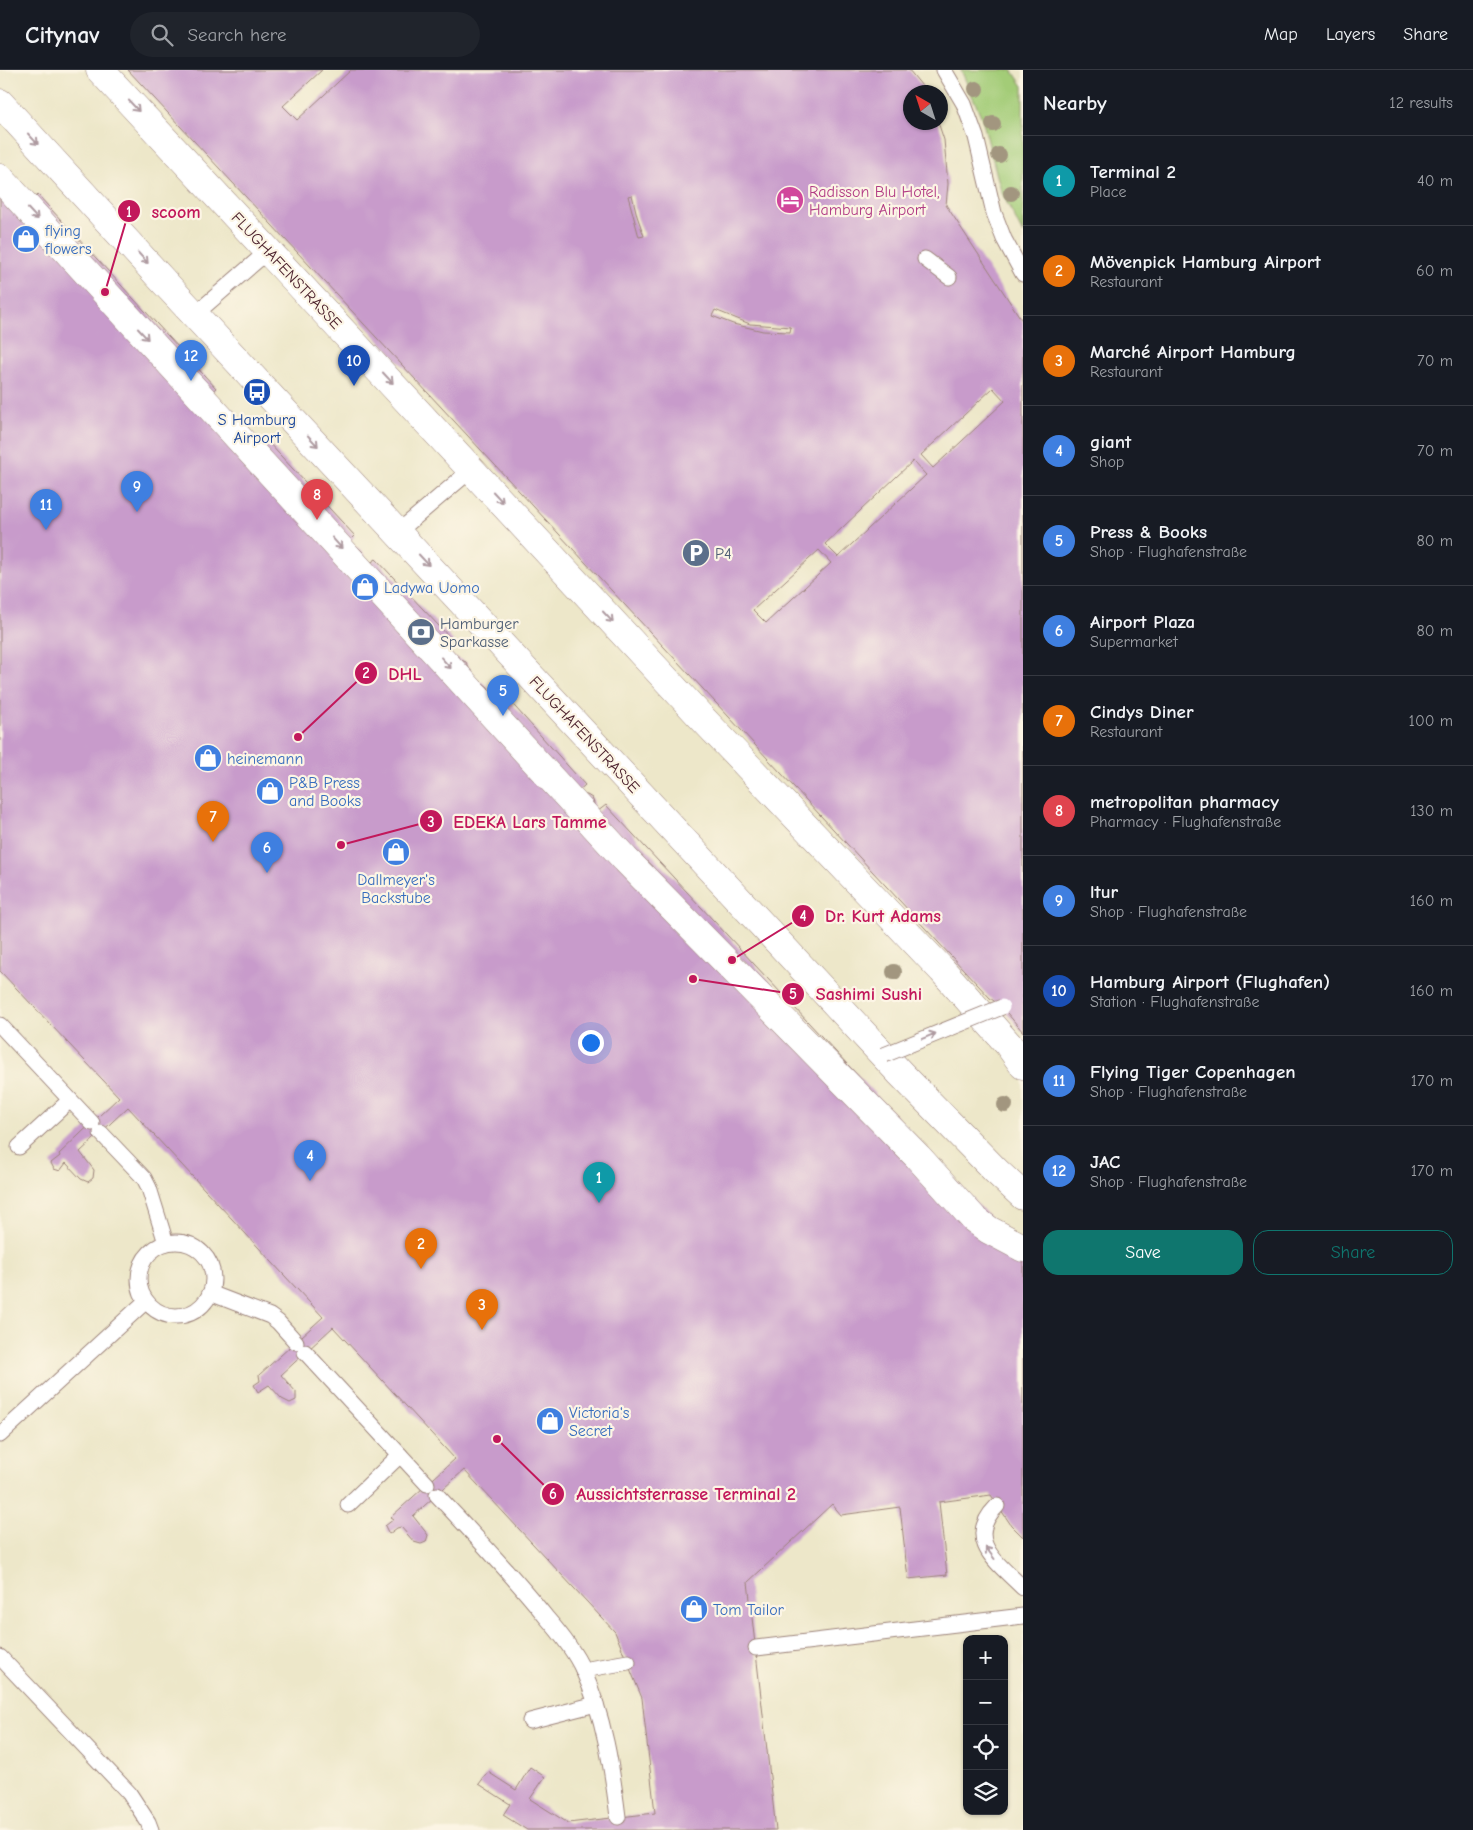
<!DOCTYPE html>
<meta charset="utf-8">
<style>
:root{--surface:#171b24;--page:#20242c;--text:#f1f3f6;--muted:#9ea1a6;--line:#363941;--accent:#0f766e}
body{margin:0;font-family:"Comic Neue",sans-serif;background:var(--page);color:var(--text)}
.controls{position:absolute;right:15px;bottom:15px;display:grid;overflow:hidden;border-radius:10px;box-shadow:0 1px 4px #0004}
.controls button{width:45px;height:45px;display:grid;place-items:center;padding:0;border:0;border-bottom:1px solid var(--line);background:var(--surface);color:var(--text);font:25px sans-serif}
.compass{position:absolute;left:903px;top:15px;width:45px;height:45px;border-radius:50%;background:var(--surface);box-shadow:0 1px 4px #0004;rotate:321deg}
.you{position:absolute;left:590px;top:972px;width:18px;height:18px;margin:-12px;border:4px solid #fff;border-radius:50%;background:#1a73e8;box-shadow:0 0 0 8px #1a73e833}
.badge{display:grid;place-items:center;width:32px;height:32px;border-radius:50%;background:var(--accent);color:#fff;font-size:16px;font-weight:700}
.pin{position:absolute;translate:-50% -41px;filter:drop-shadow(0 1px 2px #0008)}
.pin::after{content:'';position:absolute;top:26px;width:18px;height:15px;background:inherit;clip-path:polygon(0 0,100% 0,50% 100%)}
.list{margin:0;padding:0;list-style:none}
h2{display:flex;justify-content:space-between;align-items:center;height:65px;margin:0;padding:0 20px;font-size:21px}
h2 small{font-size:16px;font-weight:400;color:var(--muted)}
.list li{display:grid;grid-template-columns:32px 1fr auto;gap:15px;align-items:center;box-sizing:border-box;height:90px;padding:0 20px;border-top:1px solid var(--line)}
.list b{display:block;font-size:19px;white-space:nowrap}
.list p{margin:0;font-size:16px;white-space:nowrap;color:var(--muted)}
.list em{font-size:16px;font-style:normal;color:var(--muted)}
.actions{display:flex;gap:10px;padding:15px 20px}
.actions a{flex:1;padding:11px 0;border:1px solid var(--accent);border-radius:15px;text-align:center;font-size:18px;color:var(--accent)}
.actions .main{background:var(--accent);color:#fff}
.icon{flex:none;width:28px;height:28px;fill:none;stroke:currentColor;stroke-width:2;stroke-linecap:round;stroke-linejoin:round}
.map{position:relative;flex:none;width:1023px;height:1760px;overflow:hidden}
header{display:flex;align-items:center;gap:30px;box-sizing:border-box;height:70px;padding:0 25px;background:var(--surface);border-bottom:1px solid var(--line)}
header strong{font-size:24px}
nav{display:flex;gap:28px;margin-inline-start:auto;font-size:18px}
.search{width:350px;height:45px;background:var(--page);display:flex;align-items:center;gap:12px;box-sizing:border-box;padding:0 18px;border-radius:28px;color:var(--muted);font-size:19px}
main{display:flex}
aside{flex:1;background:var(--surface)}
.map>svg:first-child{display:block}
.green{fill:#a3cc77;stroke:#767651}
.building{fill:#c89bcb;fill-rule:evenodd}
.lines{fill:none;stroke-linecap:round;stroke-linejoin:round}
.service-casing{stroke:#9c837a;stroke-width:17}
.minor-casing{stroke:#9c837a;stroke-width:29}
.service{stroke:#fff;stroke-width:15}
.minor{stroke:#fff;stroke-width:28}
.service-bridge-casing{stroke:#9c837a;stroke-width:17;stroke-linecap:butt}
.service-bridge{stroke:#fff;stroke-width:15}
.tree{fill:#a2967f}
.oneway{stroke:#ae9aa0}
.labels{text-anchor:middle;stroke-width:4.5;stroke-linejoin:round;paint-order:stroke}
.hotel-label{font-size:16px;fill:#b23c85;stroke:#fcf5e5;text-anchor:start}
.shop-label{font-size:16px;fill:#366cbe;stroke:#fcf5e5;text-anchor:start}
.street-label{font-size:16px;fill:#4a1f2b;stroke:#fcf5e5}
.transit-label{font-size:16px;fill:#164399;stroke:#fcf5e5}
.service-label{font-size:16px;fill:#4e5e75;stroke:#fcf5e5;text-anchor:start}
.leader{fill:none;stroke:#c2185b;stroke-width:2}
.callout-dot{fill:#c2185b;stroke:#fcf5e5;stroke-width:2}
.mark-label{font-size:15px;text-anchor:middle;font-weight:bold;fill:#fff}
.callout-label{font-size:18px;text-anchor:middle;font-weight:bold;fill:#c2185b;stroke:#fcf5e5;stroke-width:4.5;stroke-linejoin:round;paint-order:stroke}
</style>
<header>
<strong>Citynav</strong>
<div class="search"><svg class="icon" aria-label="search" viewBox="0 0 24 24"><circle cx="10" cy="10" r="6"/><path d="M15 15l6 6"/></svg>Search here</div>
<nav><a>Map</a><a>Layers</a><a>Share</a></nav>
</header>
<main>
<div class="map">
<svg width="1023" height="1760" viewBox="0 0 1023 1760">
<rect width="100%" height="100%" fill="#fcf5e5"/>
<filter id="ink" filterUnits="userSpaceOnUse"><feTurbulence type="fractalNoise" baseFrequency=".02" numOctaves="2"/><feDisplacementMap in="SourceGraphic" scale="10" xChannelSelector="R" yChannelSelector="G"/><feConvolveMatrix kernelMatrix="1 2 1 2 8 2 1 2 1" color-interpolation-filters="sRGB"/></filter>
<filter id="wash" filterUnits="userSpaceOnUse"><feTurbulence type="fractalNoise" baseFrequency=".0096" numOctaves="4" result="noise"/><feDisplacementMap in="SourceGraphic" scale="20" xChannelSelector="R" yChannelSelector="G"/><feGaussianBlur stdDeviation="1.12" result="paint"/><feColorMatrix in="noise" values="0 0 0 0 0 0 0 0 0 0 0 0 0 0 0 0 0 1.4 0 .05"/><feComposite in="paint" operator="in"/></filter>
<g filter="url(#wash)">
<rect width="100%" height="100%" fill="#ede7c9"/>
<path class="green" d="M 961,0 L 1012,0 L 1023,16 L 1023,164 L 1001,121 L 982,48 Z"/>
<g id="blocks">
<g class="building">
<path d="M 128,0 L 322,0 L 283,36 L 297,50 L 351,0 L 909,0 L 922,16 L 925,22 L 911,22 L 911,52 L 938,52 L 944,70 L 948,114 L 946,135 L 1023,252 L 1023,962 L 1002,937 L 990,928 ZM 632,125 L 637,146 L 644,166 L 639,167 L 628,126 ZM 715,240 L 750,254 L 791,257 L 790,262 L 763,261 L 733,254 L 712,246 ZM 993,318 L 1005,331 L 933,398 L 921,385 ZM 913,391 L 926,405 L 838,487 L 825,474 ZM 819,480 L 831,493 L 766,553 L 753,540 Z"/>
<path d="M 0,110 L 25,137 L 38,125 L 216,318 L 205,327 L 254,383 L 268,372 L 355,466 L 344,477 L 357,477 L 362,481 L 365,486 L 363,498 L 376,489 L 454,572 L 442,582 L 466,592 L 476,612 L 482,612 L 488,617 L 494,639 L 507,628 L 585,715 L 575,724 L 587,725 L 592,728 L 594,733 L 593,745 L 606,735 L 1023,1183 L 1023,1467 L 1011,1455 L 991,1425 L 939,1432 L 947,1505 L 908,1509 L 900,1437 L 841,1445 L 832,1434 L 748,1512 L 776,1760 L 527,1760 L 503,1745 L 510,1734 L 479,1714 L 488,1702 L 516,1720 L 530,1697 L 545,1707 L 530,1729 L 568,1753 L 655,1743 L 642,1628 L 615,1562 L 464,1400 L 413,1446 L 428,1465 L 426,1472 L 421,1474 L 414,1472 L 401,1457 L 397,1458 L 389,1464 L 385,1456 L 394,1449 L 391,1447 L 455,1389 L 333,1257 L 281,1305 L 296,1322 L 296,1330 L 290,1333 L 282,1329 L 269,1315 L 258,1322 L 254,1315 L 260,1311 L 259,1305 L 323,1247 L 128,1037 L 80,1082 L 94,1100 L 93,1108 L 88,1112 L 81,1109 L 66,1093 L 60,1101 L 54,1099 L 51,1093 L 60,1086 L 59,1084 L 119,1027 L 0,901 Z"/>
</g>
</g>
</g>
<g filter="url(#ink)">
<use href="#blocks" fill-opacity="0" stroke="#9c837a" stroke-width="1"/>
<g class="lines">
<defs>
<g id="service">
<path d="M 944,0 L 964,34 L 976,67 L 994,143 L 1004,169 L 1023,204"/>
<path d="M 925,189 L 949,207"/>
<path d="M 200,240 L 268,181"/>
<path d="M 405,456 L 472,399"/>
<path d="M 0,955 L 92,1053"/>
<path d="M 101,1063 L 144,1108 L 149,1118 L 166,1173"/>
<path d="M 19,1077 L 70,1030"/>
<circle cx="176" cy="1209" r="37"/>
<path d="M 210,1223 L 270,1246 L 278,1252 L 296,1272"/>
<path d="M 305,1282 L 427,1414"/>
<path d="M 0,1365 L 146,1231"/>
<path d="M 437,1425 C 474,1465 512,1504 546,1547 C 560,1563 574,1580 583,1600 C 604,1646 612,1698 618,1747"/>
<path d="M 348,1435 L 400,1385"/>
<path d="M 997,1436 C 963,1470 998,1493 1023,1518"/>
<path d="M 756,1578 L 1023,1546"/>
<path d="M 0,1587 L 129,1723 L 148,1752 L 151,1760"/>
<path d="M 583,1600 L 628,1592"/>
<path d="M 530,1651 L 596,1634"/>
</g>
<g id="minor">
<path d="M 100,0 L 702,648 L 942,900 L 1008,974 L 1023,995"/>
<path d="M 0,33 L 165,213 L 900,1003 L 996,1101 L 1023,1126"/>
<path d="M 0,108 L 625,789 L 918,1087 L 974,1149 L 989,1160 L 1023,1178"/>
</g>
</defs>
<use href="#service" class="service-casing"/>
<use href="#minor" class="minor-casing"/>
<use href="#service" class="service"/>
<use href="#minor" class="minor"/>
<defs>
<path id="service-bridge" d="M 884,985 L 1002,937"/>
</defs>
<use href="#service-bridge" class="service-bridge-casing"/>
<use href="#service-bridge" class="service-bridge"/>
</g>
<g class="tree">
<circle cx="976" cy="19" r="8"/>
<circle cx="993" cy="54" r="8"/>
<circle cx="999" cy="85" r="8"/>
<circle cx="1011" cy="123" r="8"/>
<circle cx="894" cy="902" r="8"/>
<circle cx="1005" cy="1035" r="8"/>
</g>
<defs><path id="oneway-shaft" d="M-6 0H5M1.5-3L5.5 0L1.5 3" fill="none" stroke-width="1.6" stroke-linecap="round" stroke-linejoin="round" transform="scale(1.25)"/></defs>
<g class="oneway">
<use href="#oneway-shaft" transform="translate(134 36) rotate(47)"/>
<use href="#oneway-shaft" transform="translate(33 69) rotate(47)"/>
<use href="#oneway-shaft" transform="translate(33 144) rotate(47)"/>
<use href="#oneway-shaft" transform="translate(143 188) rotate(47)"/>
<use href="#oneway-shaft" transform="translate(143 264) rotate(47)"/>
<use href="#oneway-shaft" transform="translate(388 308) rotate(47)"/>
<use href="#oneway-shaft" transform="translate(313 371) rotate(47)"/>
<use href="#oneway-shaft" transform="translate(498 427) rotate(47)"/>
<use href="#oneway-shaft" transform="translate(337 473) rotate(48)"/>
<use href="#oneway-shaft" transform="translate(424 490) rotate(47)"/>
<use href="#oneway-shaft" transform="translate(608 547) rotate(47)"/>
<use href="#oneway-shaft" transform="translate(446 593) rotate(48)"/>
<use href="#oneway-shaft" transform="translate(929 966) rotate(-22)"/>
<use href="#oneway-shaft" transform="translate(990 1483) rotate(-127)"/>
</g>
</g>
<defs>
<symbol id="hotel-disc" viewBox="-11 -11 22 22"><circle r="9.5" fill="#d1479c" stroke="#fcf5e5"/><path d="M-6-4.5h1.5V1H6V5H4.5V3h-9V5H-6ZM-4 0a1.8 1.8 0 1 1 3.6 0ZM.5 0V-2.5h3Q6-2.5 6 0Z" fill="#fff"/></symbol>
<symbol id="shop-disc" viewBox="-11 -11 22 22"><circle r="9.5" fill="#3f7fe0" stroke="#fcf5e5"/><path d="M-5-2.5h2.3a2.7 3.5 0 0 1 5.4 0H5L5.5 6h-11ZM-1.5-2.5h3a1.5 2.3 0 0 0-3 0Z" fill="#fff"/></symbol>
<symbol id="bus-disc" viewBox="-11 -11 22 22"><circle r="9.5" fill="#1a4fb4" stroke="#fcf5e5"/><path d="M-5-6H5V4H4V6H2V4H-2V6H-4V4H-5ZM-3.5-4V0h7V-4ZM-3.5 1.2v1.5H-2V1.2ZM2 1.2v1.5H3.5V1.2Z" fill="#fff"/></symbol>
<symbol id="parking-disc" viewBox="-11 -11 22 22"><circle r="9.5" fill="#5c6f8a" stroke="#fcf5e5"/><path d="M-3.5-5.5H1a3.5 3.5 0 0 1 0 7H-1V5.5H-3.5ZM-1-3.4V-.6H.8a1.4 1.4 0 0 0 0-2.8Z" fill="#fff"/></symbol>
<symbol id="bank-disc" viewBox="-11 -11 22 22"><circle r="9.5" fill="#5c6f8a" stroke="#fcf5e5"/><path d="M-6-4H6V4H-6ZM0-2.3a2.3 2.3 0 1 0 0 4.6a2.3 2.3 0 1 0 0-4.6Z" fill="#fff"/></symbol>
</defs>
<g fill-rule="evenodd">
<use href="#hotel-disc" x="774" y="114" width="32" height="32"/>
<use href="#shop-disc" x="10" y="153" width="32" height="32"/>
<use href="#bus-disc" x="241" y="306" width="32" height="32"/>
<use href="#parking-disc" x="680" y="467" width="32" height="32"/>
<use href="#shop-disc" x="349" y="501" width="32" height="32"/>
<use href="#bank-disc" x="405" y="546" width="32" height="32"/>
<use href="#shop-disc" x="192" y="672" width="32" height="32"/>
<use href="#shop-disc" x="254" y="705" width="32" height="32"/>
<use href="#shop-disc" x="380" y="766" width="32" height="32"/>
<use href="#shop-disc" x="534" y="1335" width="32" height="32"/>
<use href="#shop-disc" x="678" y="1523" width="32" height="32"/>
</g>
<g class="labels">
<g class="hotel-label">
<text x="809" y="127">Radisson Blu Hotel,<tspan x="809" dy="18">Hamburg Airport</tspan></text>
</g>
<g class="shop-label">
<text x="45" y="166">flying<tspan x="45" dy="18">flowers</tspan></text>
<text x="384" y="523">Ladywa Uomo</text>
<text x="227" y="694">heinemann</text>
<text x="289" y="718">P&amp;B Press<tspan x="289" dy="18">and Books</tspan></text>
<text x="396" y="815" text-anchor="middle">Dallmeyer's<tspan x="396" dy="18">Backstube</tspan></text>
<text x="569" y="1348">Victoria's<tspan x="569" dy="18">Secret</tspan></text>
<text x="713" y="1545">Tom Tailor</text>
</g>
<g class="street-label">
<text transform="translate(287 200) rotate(47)" y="6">FLUGHAFENSTRASSE</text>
<text transform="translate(585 664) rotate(47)" y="6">FLUGHAFENSTRASSE</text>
</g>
<g class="transit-label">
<text x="257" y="355">S Hamburg<tspan x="257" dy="18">Airport</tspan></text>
</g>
<g class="service-label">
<text x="715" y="489">P4</text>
<text x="440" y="559">Hamburger<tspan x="440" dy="18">Sparkasse</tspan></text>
</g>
</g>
<path class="leader" d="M105 222L129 141M298 667L366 603M341 775L431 751M732 890L803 846M693 909L793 924M497 1369L553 1424"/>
<g class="callout-dot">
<circle cx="105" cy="222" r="5"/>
<circle cx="298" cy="667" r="5"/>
<circle cx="341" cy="775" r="5"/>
<circle cx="732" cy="890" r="5"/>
<circle cx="693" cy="909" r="5"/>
<circle cx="497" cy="1369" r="5"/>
<circle cx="129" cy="141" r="12"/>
<circle cx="366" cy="603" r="12"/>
<circle cx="431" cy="751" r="12"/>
<circle cx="803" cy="846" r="12"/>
<circle cx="793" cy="924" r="12"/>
<circle cx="553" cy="1424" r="12"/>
</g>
<g class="mark-label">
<text x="129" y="147">1</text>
<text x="366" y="608">2</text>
<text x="431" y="757">3</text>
<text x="803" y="851">4</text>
<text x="793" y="929">5</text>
<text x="553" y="1429">6</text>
</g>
<g class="callout-label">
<text x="176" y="148">scoom</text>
<text x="405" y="610">DHL</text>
<text x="530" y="758">EDEKA Lars Tamme</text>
<text x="883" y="852">Dr. Kurt Adams</text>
<text x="869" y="930">Sashimi Sushi</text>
<text x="686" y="1430">Aussichtsterrasse Terminal 2</text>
</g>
</svg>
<div class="controls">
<button>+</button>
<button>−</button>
<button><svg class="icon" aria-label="locate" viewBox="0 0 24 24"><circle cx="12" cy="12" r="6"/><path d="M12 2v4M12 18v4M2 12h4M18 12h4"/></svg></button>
<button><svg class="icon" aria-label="layers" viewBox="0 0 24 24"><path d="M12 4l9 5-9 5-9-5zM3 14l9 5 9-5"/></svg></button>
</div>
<svg class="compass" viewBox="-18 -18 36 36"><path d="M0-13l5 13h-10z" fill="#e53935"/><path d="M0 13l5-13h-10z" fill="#9ea1a6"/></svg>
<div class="you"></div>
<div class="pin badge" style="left:599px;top:1133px;background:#0f9aa8">1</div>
<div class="pin badge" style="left:421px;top:1199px;background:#e8710a">2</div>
<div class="pin badge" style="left:482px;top:1260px;background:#e8710a">3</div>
<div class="pin badge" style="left:310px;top:1111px;background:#3f7fe0">4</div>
<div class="pin badge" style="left:503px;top:646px;background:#3f7fe0">5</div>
<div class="pin badge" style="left:267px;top:803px;background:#3f7fe0">6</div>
<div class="pin badge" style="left:213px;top:772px;background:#e8710a">7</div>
<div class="pin badge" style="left:317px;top:450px;background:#e0444e">8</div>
<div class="pin badge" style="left:137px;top:442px;background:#3f7fe0">9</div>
<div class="pin badge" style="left:354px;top:316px;background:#1a4fb4">10</div>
<div class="pin badge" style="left:46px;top:460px;background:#3f7fe0">11</div>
<div class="pin badge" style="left:191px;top:311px;background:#3f7fe0">12</div>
</div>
<aside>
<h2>Nearby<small>12 results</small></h2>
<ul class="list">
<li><span class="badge" style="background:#0f9aa8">1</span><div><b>Terminal 2</b><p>Place</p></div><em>40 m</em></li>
<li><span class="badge" style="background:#e8710a">2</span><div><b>Mövenpick Hamburg Airport</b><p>Restaurant</p></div><em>60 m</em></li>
<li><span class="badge" style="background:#e8710a">3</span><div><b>Marché Airport Hamburg</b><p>Restaurant</p></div><em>70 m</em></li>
<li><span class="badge" style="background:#3f7fe0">4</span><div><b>giant</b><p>Shop</p></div><em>70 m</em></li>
<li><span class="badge" style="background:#3f7fe0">5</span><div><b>Press &amp; Books</b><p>Shop · Flughafenstraße</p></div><em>80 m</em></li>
<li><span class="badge" style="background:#3f7fe0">6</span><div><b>Airport Plaza</b><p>Supermarket</p></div><em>80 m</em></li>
<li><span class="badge" style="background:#e8710a">7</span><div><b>Cindys Diner</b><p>Restaurant</p></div><em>100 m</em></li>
<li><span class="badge" style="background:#e0444e">8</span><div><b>metropolitan pharmacy</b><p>Pharmacy · Flughafenstraße</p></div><em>130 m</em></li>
<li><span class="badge" style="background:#3f7fe0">9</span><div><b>ltur</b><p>Shop · Flughafenstraße</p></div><em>160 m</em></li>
<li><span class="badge" style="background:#1a4fb4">10</span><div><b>Hamburg Airport (Flughafen)</b><p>Station · Flughafenstraße</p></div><em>160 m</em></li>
<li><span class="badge" style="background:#3f7fe0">11</span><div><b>Flying Tiger Copenhagen</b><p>Shop · Flughafenstraße</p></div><em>170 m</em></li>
<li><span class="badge" style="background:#3f7fe0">12</span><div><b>JAC</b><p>Shop · Flughafenstraße</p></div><em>170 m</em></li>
</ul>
<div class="actions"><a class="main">Save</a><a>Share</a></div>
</aside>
</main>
